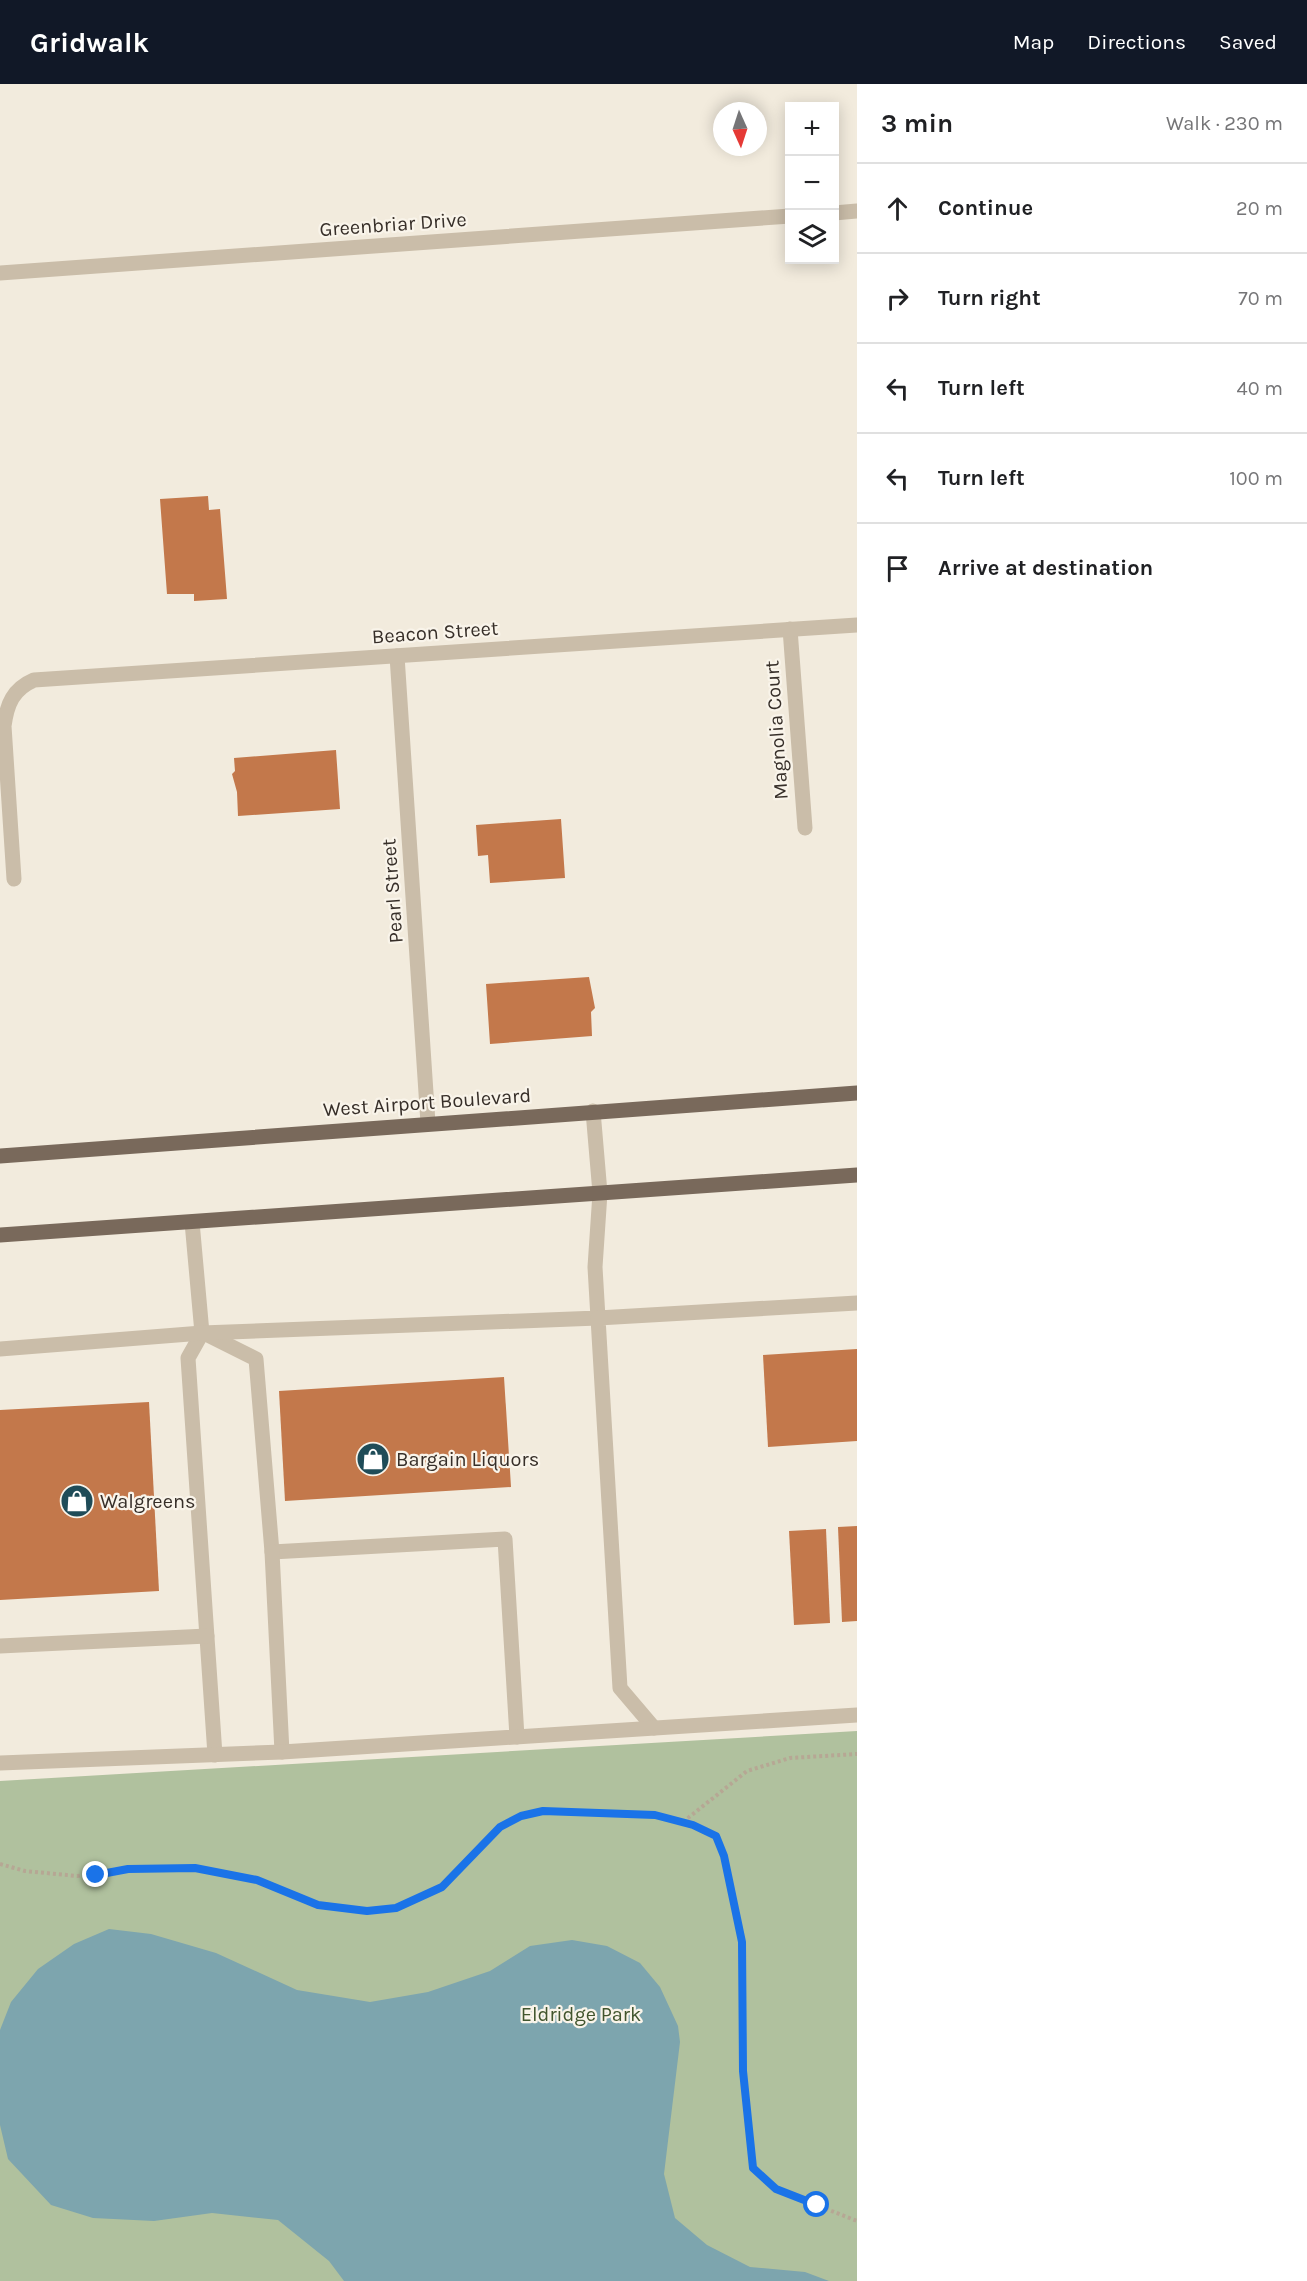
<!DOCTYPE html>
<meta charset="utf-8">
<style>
:root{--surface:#fff;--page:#f6f6f6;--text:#202124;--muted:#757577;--line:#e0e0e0;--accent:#111827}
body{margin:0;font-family:Karla,sans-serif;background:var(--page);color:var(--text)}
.controls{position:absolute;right:18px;top:18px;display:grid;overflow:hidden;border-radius:0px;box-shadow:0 3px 15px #0003}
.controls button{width:54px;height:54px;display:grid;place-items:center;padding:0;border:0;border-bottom:2px solid var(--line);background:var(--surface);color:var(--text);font:30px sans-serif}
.compass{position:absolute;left:713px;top:18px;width:54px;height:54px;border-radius:50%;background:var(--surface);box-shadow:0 3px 15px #0003;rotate:177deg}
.stop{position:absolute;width:18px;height:18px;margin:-14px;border:4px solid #1a73e8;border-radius:50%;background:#fff}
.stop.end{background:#1a73e8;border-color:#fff;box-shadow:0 2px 6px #0008}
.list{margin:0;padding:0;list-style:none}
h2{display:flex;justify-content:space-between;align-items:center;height:78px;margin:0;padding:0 24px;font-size:26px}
h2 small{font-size:20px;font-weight:400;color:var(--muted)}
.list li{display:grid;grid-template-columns:39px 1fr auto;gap:18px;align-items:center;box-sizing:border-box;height:90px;padding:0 24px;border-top:2px solid var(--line)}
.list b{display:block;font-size:22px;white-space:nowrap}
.list em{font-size:20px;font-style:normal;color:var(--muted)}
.icon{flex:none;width:33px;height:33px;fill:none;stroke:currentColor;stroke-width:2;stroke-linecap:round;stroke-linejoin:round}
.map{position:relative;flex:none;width:857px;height:2197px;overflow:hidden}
header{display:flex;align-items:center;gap:36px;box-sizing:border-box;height:84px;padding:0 30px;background:var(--accent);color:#fff}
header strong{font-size:28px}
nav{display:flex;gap:33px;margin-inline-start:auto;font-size:21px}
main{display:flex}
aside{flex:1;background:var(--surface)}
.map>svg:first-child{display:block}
.green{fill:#b0c19e}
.water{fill:#7da5ae}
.building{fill:#c3784b}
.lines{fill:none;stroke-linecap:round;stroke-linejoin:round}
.path{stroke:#b6a794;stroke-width:4;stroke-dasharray:3 3;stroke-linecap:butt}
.minor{stroke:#cabda9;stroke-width:15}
.major{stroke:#79695b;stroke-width:15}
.route{stroke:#1a73e8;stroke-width:8}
.labels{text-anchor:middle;stroke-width:4.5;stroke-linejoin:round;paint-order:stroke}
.street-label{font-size:20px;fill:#372f29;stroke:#f9f4ea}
.poi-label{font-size:20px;fill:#372f29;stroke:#f9f4ea;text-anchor:start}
.park-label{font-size:20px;fill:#41552d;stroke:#f9f4ea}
</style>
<header>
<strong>Gridwalk</strong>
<nav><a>Map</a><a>Directions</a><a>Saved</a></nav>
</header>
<main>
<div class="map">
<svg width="857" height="2197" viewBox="0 0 857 2197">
<rect width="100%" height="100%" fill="#f2ebdd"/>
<path class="green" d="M 857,1647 L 857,2197 L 0,2197 L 0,1697 Z"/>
<path class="water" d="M 109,1845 L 151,1850 L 216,1869 L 297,1906 L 370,1918 L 428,1908 L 490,1887 L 530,1862 L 572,1856 L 607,1862 L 640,1879 L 660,1903 L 678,1942 L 680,1958 L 664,2090 L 675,2134 L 707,2161 L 750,2183 L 805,2188 L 829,2197 L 344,2197 L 329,2177 L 278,2136 L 212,2129 L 154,2137 L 93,2134 L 51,2121 L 8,2075 L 0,2041 L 0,1946 L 11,1918 L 38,1885 L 74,1860 Z"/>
<g class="building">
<path d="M 208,412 L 209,426 L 220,425 L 227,515 L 194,517 L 194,510 L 167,510 L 160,415 Z"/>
<path d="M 336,666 L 340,725 L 238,732 L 237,708 L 232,690 L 235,687 L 234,674 Z"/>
<path d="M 561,735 L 565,794 L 490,799 L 488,771 L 478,772 L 476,741 Z"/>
<path d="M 589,893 L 595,924 L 591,928 L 592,952 L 490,960 L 486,900 Z"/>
<path d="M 857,1265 L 857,1357 L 768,1363 L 763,1271 Z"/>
<path d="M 504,1293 L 511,1403 L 285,1417 L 279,1307 Z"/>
<path d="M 149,1318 L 159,1507 L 0,1516 L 0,1326 Z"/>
<path d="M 857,1442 L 857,1537 L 842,1538 L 838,1443 Z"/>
<path d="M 826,1445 L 830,1539 L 794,1541 L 789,1447 Z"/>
</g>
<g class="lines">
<g class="path">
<path d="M 683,1738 L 747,1687 L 790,1674 L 857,1670"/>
<path d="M 0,1780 L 25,1787 L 77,1792 L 127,1785 L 195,1784 L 257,1795 L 318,1821 L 367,1827 L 396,1824 L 442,1803 L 500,1743 L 521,1732 L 542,1727 L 655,1731 L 693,1741 L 716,1752 L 724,1772 L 742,1858 L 743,1987 L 753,2084 L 776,2105 L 857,2137"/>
</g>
<g class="minor">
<path d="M 834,129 L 857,127"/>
<path d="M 0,189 L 790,132"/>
<path d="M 790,545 L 805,744"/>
<path d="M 397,572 L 428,1039"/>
<path d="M 14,795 L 4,642 C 7,620 13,605 34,596 L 857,541"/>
<path d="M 192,1138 L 202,1249 L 188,1274 L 215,1671"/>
<path d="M 204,1249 L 256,1275 L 272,1468 L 505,1455 L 517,1653"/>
<path d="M 0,1265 L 202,1249 L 598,1234 L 595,1183 L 600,1109 L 593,1027"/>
<path d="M 272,1468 L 282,1668"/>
<path d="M 0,1562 L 207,1552"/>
<path d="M 654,1644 L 620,1604 L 598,1234 L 857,1219"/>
<path d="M 0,1679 L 282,1668 L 857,1631"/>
</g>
<g class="major">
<path d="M 0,1072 L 857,1009"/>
<path d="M 0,1151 L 857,1091"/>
</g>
</g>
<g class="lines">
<path class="route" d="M 96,1791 L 128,1785 L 195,1784 L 257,1796 L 318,1821 L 367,1827 L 396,1824 L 442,1803 L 500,1743 L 521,1732 L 543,1727 L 655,1731 L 693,1741 L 716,1752 L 724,1772 L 742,1858 L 743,1987 L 753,2084 L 776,2105 L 817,2121"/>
</g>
<defs>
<symbol id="shop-disc" viewBox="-11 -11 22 22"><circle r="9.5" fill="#1f4c58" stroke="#f9f4ea"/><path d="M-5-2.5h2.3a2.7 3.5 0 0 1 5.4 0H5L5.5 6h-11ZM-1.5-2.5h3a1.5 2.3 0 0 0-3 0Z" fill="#fff"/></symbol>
</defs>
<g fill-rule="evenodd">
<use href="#shop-disc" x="354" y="1356" width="38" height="38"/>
<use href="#shop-disc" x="58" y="1398" width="38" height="38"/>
</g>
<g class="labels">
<g class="street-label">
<text transform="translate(393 140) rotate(-4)" y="7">Greenbriar Drive</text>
<text transform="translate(435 548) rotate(-4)" y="7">Beacon Street</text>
<text transform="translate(776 646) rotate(-94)" y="7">Magnolia Court</text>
<text transform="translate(392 807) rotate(-94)" y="7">Pearl Street</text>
<text transform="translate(427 1018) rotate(-4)" y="7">West Airport Boulevard</text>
</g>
<g class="poi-label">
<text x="396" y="1382">Bargain Liquors</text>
<text x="100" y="1424">Walgreens</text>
</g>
<g class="park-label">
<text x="581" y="1937">Eldridge Park</text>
</g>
</g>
</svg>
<div class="controls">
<button>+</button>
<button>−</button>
<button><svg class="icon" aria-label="layers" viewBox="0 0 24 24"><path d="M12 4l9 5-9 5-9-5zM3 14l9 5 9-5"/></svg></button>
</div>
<svg class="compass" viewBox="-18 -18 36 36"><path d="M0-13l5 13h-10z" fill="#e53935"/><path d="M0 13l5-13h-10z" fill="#757577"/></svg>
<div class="stop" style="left:817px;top:2121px"></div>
<div class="stop end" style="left:96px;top:1791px"></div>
</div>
<aside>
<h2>3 min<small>Walk · 230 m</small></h2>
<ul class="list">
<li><svg class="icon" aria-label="ahead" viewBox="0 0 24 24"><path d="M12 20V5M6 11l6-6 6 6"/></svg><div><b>Continue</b></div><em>20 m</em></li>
<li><svg class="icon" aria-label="right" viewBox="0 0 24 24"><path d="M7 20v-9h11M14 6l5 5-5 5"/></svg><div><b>Turn right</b></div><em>70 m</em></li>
<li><svg class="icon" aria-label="left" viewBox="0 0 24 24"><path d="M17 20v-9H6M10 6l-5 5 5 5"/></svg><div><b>Turn left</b></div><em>40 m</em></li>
<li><svg class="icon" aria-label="left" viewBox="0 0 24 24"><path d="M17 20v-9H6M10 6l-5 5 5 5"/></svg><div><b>Turn left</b></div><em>100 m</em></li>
<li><svg class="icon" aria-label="arrive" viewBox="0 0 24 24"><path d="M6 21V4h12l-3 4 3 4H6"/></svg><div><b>Arrive at destination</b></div></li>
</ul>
</aside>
</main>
